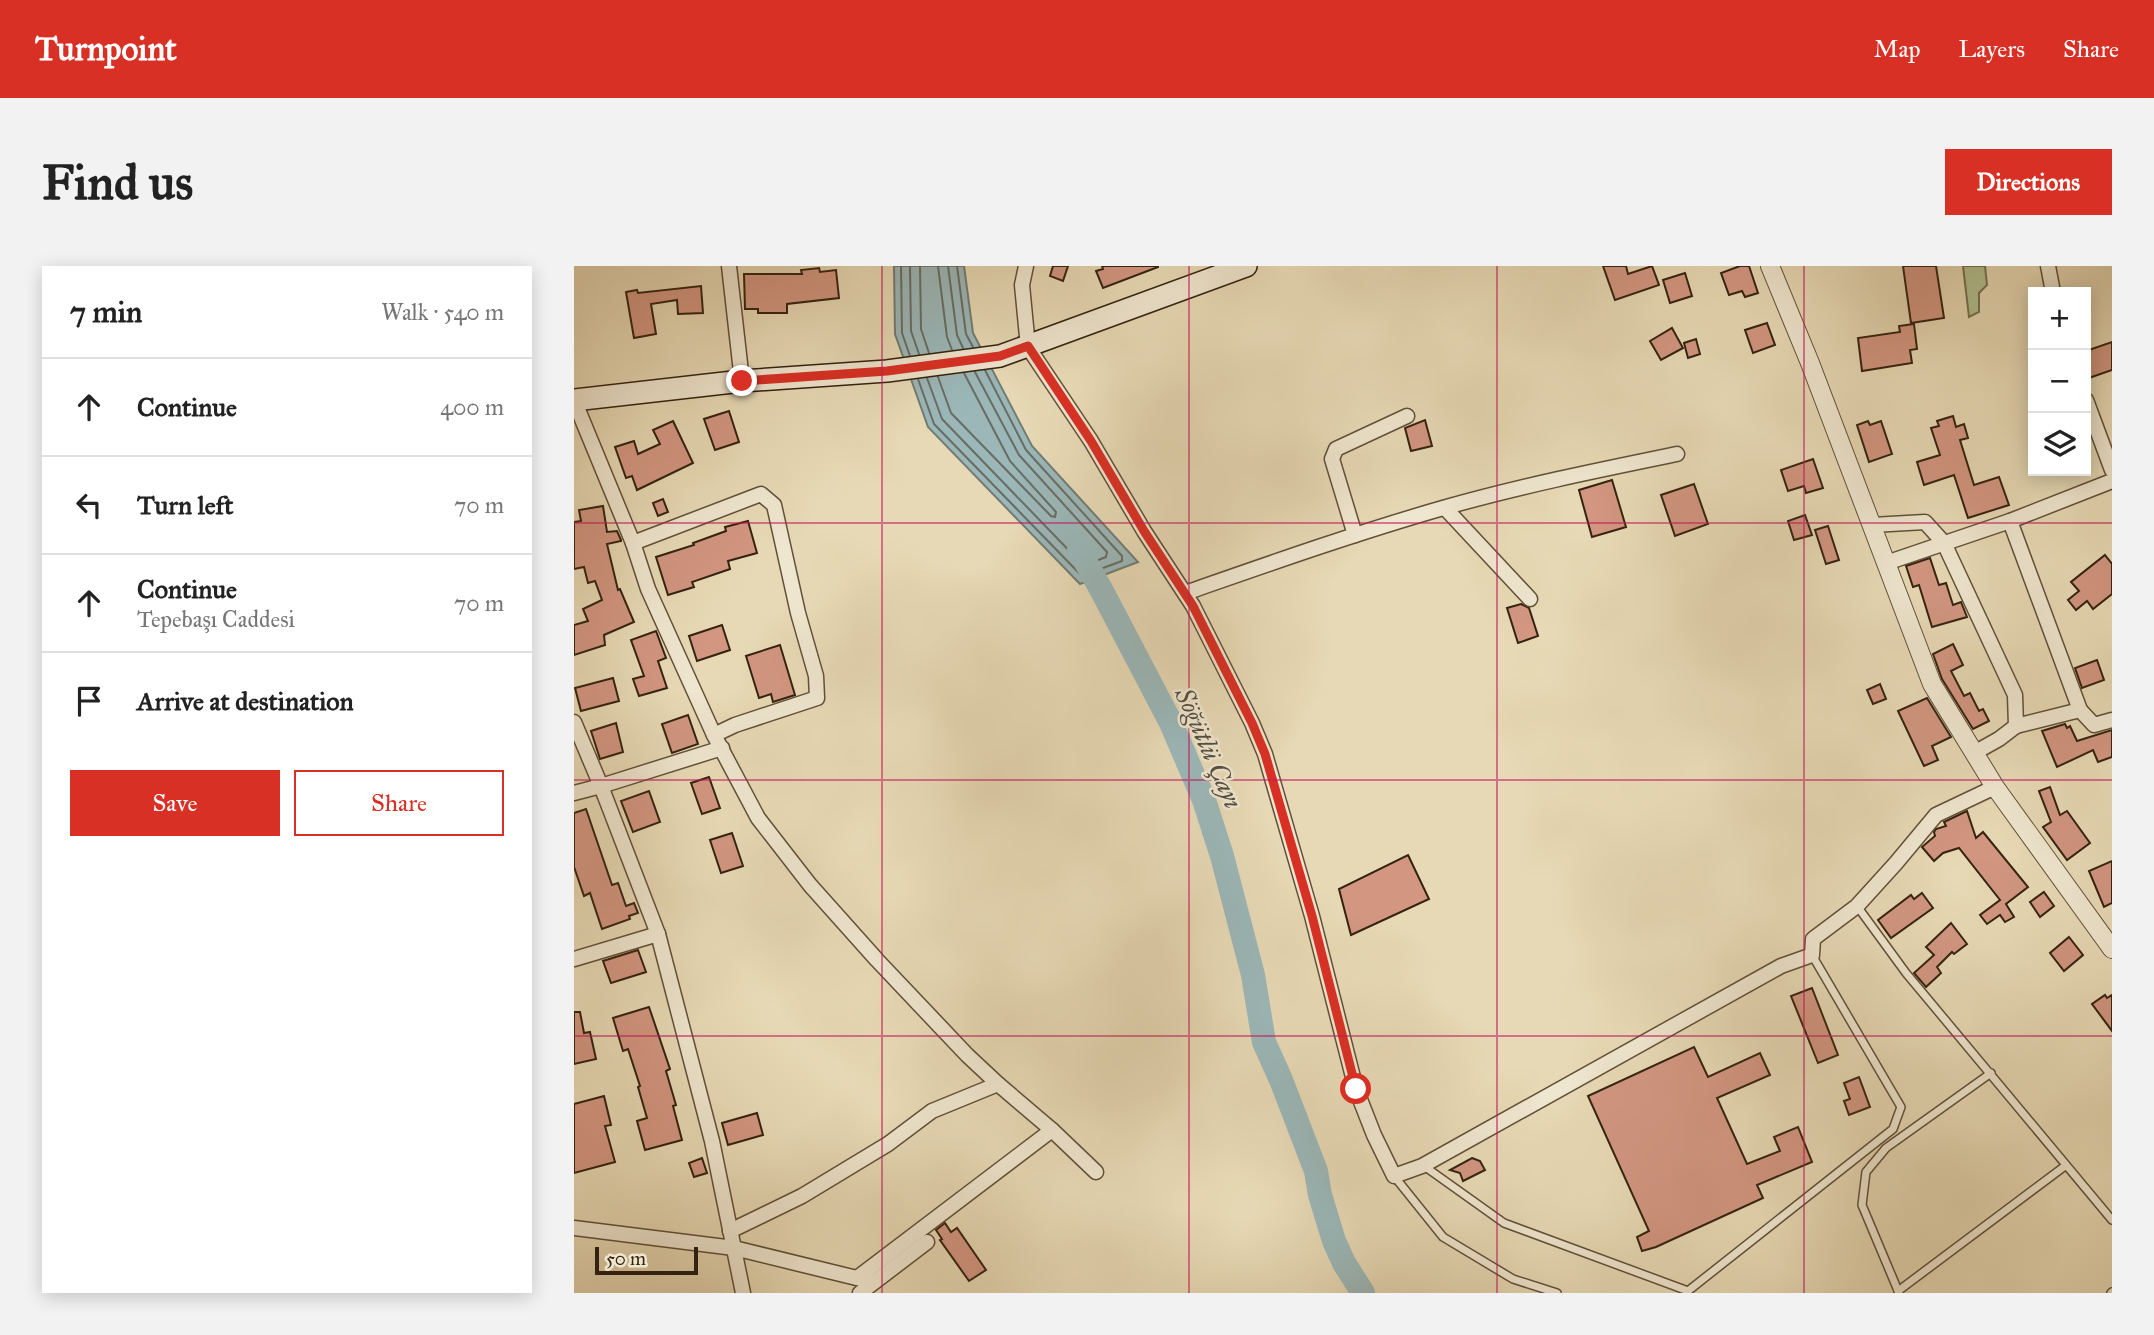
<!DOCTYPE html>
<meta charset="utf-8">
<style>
:root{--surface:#fff;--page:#f2f2f2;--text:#222;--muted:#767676;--line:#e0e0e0;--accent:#d93025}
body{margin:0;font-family:"IM FELL Great Primer",serif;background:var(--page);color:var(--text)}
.controls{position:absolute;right:21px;top:21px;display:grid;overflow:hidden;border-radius:0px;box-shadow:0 4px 18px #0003}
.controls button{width:63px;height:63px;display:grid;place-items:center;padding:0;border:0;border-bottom:2px solid var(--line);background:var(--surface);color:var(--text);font:35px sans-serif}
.scale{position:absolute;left:21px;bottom:18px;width:103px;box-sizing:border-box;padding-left:7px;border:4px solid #34230f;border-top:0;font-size:19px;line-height:24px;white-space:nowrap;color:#34230f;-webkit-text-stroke:5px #efe6cf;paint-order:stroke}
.stop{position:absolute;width:21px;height:21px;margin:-16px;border:5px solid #d93025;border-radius:50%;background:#fff}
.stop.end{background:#d93025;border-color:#fff;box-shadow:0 2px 7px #0008}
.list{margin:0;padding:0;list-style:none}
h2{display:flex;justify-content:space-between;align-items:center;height:91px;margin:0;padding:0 28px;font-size:30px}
h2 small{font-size:23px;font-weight:400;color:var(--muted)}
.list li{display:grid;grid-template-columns:46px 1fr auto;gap:21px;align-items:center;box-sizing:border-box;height:98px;padding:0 28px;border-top:2px solid var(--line)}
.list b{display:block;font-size:26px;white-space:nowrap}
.list p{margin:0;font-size:23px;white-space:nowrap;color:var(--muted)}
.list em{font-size:23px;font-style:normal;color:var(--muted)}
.actions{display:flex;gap:14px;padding:21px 28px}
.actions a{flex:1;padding:16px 0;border:2px solid var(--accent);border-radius:0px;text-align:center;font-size:24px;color:var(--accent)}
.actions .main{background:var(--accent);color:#fff}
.icon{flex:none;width:38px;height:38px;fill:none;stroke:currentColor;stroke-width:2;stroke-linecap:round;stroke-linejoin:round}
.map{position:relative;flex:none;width:1538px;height:1027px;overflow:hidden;border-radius:0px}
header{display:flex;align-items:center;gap:42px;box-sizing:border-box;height:98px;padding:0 35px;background:var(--accent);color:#fff}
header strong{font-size:33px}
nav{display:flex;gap:38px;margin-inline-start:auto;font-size:24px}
.intro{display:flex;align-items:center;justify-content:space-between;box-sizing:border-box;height:168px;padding:0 42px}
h1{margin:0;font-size:49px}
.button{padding:18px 32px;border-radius:0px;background:var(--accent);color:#fff;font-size:24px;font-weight:700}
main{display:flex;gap:42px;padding:0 42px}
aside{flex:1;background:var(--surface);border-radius:0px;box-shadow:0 4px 18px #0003}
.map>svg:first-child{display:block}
.green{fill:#b2c090;stroke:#737250;stroke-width:2}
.water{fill:#9bb7b8;stroke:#727c74;stroke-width:2}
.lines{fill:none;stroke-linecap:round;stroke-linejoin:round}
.shore{stroke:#686d64;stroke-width:2}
.river{stroke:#9bb7b8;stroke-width:24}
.building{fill:#d29681;stroke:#34230f;stroke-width:2}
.service-casing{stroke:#615038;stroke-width:10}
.minor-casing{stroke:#615038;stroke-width:17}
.tertiary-casing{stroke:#615038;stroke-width:20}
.secondary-casing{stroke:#34230f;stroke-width:24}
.service{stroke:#efe6cf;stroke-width:7}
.minor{stroke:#efe6cf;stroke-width:14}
.tertiary{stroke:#efe6cf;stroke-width:18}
.secondary{stroke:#efe6cf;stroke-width:21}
.route{stroke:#d93025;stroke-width:9}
.grid{fill:none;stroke:#c2185b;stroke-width:2;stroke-opacity:0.55}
.labels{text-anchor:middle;stroke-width:5;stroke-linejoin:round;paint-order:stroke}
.water-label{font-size:26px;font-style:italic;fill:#534f42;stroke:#efe6cf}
</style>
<header>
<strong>Turnpoint</strong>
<nav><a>Map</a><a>Layers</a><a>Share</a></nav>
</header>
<div class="intro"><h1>Find us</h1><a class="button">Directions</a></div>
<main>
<aside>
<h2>7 min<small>Walk · 540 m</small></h2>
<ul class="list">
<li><svg class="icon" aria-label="ahead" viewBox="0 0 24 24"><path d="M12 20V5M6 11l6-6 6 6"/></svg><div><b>Continue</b></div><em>400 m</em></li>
<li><svg class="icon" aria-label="left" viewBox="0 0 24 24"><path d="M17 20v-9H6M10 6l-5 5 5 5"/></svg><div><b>Turn left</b></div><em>70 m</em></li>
<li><svg class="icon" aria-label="ahead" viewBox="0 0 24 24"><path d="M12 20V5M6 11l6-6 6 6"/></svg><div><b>Continue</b><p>Tepebaşı Caddesi</p></div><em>70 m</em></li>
<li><svg class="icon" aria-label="arrive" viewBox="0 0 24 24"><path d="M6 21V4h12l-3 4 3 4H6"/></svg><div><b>Arrive at destination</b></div></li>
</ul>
<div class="actions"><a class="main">Save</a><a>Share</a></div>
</aside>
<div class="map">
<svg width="1538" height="1027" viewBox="0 0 1538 1027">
<rect width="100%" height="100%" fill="#e7d9b5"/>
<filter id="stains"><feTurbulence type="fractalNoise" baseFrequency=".00286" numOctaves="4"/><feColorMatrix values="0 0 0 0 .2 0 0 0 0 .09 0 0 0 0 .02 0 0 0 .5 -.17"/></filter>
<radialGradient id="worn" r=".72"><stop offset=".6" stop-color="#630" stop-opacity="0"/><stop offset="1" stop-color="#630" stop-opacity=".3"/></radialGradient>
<path class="green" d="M 1389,0 L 1411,0 L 1413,19 L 1405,27 L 1405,46 L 1395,51 Z"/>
<path class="water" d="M 320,0 L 390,0 L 399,67 L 458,180 L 564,296 L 506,318 L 354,161 L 321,68 Z"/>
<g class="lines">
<g class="shore">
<path d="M 327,0 L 328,67 L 336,90"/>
<path d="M 336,0 L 337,65 L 345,88"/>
<path d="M 346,0 L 347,63 L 355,87"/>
<path d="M 364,0 L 373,71 L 378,84"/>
<path d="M 374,0 L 383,69 L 389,82"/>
<path d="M 383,0 L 392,68 L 399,81"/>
<path d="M 364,111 L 377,147 L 477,250 L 481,251 L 482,246 L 436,195 L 390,107"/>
<path d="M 353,112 L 368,153 L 508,298 L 512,299 L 532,291 L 533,286 L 445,189 L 401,106"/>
<path d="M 344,113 L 360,158 L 506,308 L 510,309 L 548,295 L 548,290 L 452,184 L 411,104"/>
</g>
<path class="river" d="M 505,284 L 529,327 L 597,457 L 630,534 L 648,590 L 679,709 L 690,776 L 707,814 L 742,905 L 746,929 L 760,975 L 770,997 L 789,1027"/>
</g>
<g class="building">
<path d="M 479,0 L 494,0 L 489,15 L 476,10 Z"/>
<path d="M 528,0 L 584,0 L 584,1 L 529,22 L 522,5 L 529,3 Z"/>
<path d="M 1029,0 L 1052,0 L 1054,8 L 1078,0 L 1085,19 L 1041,34 Z"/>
<path d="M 1166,0 L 1175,0 L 1184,27 L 1171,31 L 1168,25 L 1155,29 L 1147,7 Z"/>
<path d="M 1329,0 L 1362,0 L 1370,52 L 1337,57 Z"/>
<path d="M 245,2 L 246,6 L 262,4 L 265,32 L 213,38 L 213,47 L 184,47 L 184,43 L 171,43 L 170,8 L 228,8 L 227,4 Z"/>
<path d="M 1111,7 L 1118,30 L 1096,37 L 1089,14 Z"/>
<path d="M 127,20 L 129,47 L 104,48 L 103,34 L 77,38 L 82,68 L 60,72 L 52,26 L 63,24 L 64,27 Z"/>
<path d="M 1193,57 L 1201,79 L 1179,87 L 1171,64 Z"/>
<path d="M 1340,58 L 1343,83 L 1336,84 L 1338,97 L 1288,105 L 1284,72 L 1326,66 L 1325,60 Z"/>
<path d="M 1098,62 L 1109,82 L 1087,94 L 1076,75 Z"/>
<path d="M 1122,73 L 1126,88 L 1114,92 L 1110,77 Z"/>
<path d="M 1538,76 L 1538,104 L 1512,113 L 1512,85 Z"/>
<path d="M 155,145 L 165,176 L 141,184 L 130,153 Z"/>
<path d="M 1379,150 L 1382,161 L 1390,158 L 1394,172 L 1386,174 L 1400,219 L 1425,211 L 1435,239 L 1394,252 L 1380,209 L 1350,219 L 1343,196 L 1366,189 L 1357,162 L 1365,160 L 1363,155 Z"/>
<path d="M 851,154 L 858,180 L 837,185 L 831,162 Z"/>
<path d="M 99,155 L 119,197 L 63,224 L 58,210 L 52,212 L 41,181 L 60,175 L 64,188 L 86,178 L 79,164 Z"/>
<path d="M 1294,155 L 1296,159 L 1307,155 L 1318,188 L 1295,196 L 1283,159 Z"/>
<path d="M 1239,193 L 1249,222 L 1232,227 L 1230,220 L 1214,225 L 1207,204 Z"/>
<path d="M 1038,214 L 1052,261 L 1018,271 L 1005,224 Z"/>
<path d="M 1120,218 L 1134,258 L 1101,270 L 1087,229 Z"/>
<path d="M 89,233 L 94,246 L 84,250 L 79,237 Z"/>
<path d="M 29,240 L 33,266 L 43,265 L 47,274 L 47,275 L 33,278 L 44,324 L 46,323 L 60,356 L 30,369 L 31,379 L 0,389 L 0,359 L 14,355 L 9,343 L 28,334 L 21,315 L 14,317 L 10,301 L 0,303 L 0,256 L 7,255 L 5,244 Z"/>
<path d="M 1231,249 L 1238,269 L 1220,274 L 1214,255 Z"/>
<path d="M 174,255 L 183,287 L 154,295 L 156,303 L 118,316 L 120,321 L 94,329 L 82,291 L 120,279 L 119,277 L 152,265 L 151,261 Z"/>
<path d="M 1254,260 L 1265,294 L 1252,298 L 1241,264 Z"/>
<path d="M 1531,289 L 1538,298 L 1538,328 L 1519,343 L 1513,335 L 1502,344 L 1494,334 L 1505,325 L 1497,316 Z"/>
<path d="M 1356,292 L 1365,319 L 1372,317 L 1379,339 L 1387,336 L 1393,351 L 1358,361 L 1345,319 L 1339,321 L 1332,300 Z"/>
<path d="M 947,338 L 955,342 L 964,370 L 944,377 L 933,342 Z"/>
<path d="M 148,359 L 156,384 L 123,395 L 115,370 Z"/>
<path d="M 82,365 L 92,392 L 84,395 L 93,422 L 65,430 L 59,413 L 70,410 L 57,374 Z"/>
<path d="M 1379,378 L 1389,399 L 1377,405 L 1390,430 L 1396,427 L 1405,445 L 1409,443 L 1415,455 L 1399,463 L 1368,413 L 1359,388 Z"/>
<path d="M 206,379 L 221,429 L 199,436 L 197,428 L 185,432 L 172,390 Z"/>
<path d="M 1523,394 L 1530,414 L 1508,422 L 1501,402 Z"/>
<path d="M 39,412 L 45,435 L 7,445 L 1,422 Z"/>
<path d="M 1306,418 L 1312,433 L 1299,438 L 1293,424 Z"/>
<path d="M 1353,432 L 1377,471 L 1358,480 L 1364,494 L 1350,500 L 1324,445 Z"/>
<path d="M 114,449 L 124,478 L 98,487 L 88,458 Z"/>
<path d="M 42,457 L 49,486 L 26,493 L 17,465 Z"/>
<path d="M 1491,458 L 1493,462 L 1496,460 L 1503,475 L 1538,464 L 1538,491 L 1524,496 L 1519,484 L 1483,501 L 1468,465 Z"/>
<path d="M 135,511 L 146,542 L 128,548 L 117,517 Z"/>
<path d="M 1476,521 L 1486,549 L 1493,545 L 1516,577 L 1493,594 L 1469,561 L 1477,556 L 1465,525 Z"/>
<path d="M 75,525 L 86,556 L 59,566 L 47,535 Z"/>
<path d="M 12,543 L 38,619 L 44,617 L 52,640 L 60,637 L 64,647 L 55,650 L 56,653 L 28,663 L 16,627 L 10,630 L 0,601 L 0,547 Z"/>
<path d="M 1393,545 L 1402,572 L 1409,566 L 1454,621 L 1432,638 L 1440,651 L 1431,656 L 1426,649 L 1413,658 L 1406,649 L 1426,634 L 1385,582 L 1369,587 L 1360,595 L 1348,581 L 1361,570 L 1360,566 L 1362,563 L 1372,560 L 1370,556 Z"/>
<path d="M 158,567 L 169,600 L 147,607 L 136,574 Z"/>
<path d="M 834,589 L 855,633 L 777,669 L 765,623 Z"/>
<path d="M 1538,595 L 1538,637 L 1530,641 L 1515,605 Z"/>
<path d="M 1470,626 L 1480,640 L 1466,651 L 1456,636 Z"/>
<path d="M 1348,627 L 1359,642 L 1317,672 L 1304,654 L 1337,629 L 1340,633 Z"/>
<path d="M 1377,657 L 1393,678 L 1380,688 L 1378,686 L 1363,701 L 1367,707 L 1352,721 L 1340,707 L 1360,689 L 1352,681 Z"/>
<path d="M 1495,671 L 1509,689 L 1490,705 L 1476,687 Z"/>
<path d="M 64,684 L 72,706 L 37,717 L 29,695 Z"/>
<path d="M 1238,722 L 1264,789 L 1244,797 L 1217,730 Z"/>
<path d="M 1531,729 L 1533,732 L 1538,729 L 1538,765 L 1518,738 Z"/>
<path d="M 75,741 L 96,803 L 92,805 L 102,839 L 99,840 L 108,874 L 71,884 L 63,855 L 73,852 L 64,821 L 66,820 L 54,783 L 49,785 L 39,752 Z"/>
<path d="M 0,746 L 6,746 L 10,767 L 16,766 L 22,793 L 0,798 Z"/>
<path d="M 1120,781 L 1134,811 L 1186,787 L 1196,809 L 1143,832 L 1173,898 L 1206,885 L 1200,871 L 1224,861 L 1238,896 L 1183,919 L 1189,932 L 1082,981 L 1068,985 L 1063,971 L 1075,965 L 1014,830 Z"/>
<path d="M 1285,811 L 1296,841 L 1275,849 L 1270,835 L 1276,833 L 1270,817 Z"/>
<path d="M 30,830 L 37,859 L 31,860 L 41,896 L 0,907 L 0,838 Z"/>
<path d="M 183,847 L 189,869 L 154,879 L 148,857 Z"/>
<path d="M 128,892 L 133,907 L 120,911 L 115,897 Z"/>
<path d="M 898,892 L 906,895 L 911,904 L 889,915 L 886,907 L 876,904 Z"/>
<path d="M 371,957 L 377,966 L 383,962 L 412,1004 L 395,1015 L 366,974 L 368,973 L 362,964 Z"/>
</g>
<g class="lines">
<defs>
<g id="service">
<path d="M 1283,640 L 1332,707 L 1538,954"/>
<path d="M 850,900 L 930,957 L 1114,1025 L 1319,863 L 1327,841 L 1238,689"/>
<path d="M 820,910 L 869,971 L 939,1013 L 983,1027"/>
<path d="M 1324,1025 L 1491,900"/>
<path d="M 1325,1027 L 1288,939 L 1292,906 L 1312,882 L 1417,807"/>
<path d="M 1537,1027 L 1538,1026"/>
</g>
<g id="minor">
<path d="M 155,0 L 168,115"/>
<path d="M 452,0 L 448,19 L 454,81 L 517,175 L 570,265 L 619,340 L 678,457 L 691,488 L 738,650 L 782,823 L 800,869 L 820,910 L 848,900 L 1207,700 L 1238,689 L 1239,673 L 1283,640 L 1322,597 L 1362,549 L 1421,521"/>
<path d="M 1474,0 L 1479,26"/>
<path d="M 0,134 L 59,277 L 74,323 L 140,469"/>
<path d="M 1512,134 L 1538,204"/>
<path d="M 871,242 L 956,333"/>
<path d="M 1436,255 L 1506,444 L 1520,459 L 1538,454"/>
<path d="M 1298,259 L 1351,256 L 1370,277 L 1441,429 L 1442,460 L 1425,473 L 1400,487"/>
<path d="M 781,269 L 758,193 L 762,183 L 833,150"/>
<path d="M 59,277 L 187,228 L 200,239 L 224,347 L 242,410 L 243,432 L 161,459 L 140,469 L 184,552 L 236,619 L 303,694 L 393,789 L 424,818"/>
<path d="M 1312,297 L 1436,255 L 1538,215"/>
<path d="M 611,327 C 697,297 782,267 869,242 C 946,220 1025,204 1103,188"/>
<path d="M 0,456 L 27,520 L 84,668 L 138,875 L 169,1027"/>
<path d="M 1442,460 L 1506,444"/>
<path d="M 0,527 L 27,520 L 148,482"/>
<path d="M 0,693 L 84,668"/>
<path d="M 0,962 L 160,982 L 299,1016"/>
<path d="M 156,965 L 228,930 L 314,878 L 358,845 L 424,818 L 478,864"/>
<path d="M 283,1012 L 478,864 L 522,906"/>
<path d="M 286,1027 L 353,976"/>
</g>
<path id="tertiary" d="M 1196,0 L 1236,97 L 1358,418 L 1421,521 L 1538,683"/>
<path id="secondary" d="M 0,134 L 168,115 L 313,105 L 426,90 L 672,0"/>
</defs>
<use href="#service" class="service-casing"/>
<use href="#minor" class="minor-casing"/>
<use href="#tertiary" class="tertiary-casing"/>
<use href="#secondary" class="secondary-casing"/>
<use href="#service" class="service"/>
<use href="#minor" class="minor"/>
<use href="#tertiary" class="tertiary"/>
<use href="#secondary" class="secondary"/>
</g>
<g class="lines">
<path class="route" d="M 168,115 L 313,105 L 426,90 L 454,80 L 517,175 L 570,265 L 619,340 L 678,457 L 691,488 L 738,650 L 782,823"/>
</g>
<path class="grid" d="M 308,0 L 308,1027M 615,0 L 615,1027M 923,0 L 923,1027M 1230,0 L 1230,1027M 0,257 L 1538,257M 0,514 L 1538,514M 0,770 L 1538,770"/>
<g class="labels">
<g class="water-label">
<text transform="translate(635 482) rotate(66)" y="9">Söğütlü Çayı</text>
</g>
</g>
<rect width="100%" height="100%" filter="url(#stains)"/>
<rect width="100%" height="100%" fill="url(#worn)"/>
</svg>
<div class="controls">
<button>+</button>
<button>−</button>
<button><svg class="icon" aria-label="layers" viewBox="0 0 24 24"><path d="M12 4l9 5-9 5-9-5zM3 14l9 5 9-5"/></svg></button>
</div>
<div class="scale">50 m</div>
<div class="stop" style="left:782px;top:823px"></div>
<div class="stop end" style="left:168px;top:115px"></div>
</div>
</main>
